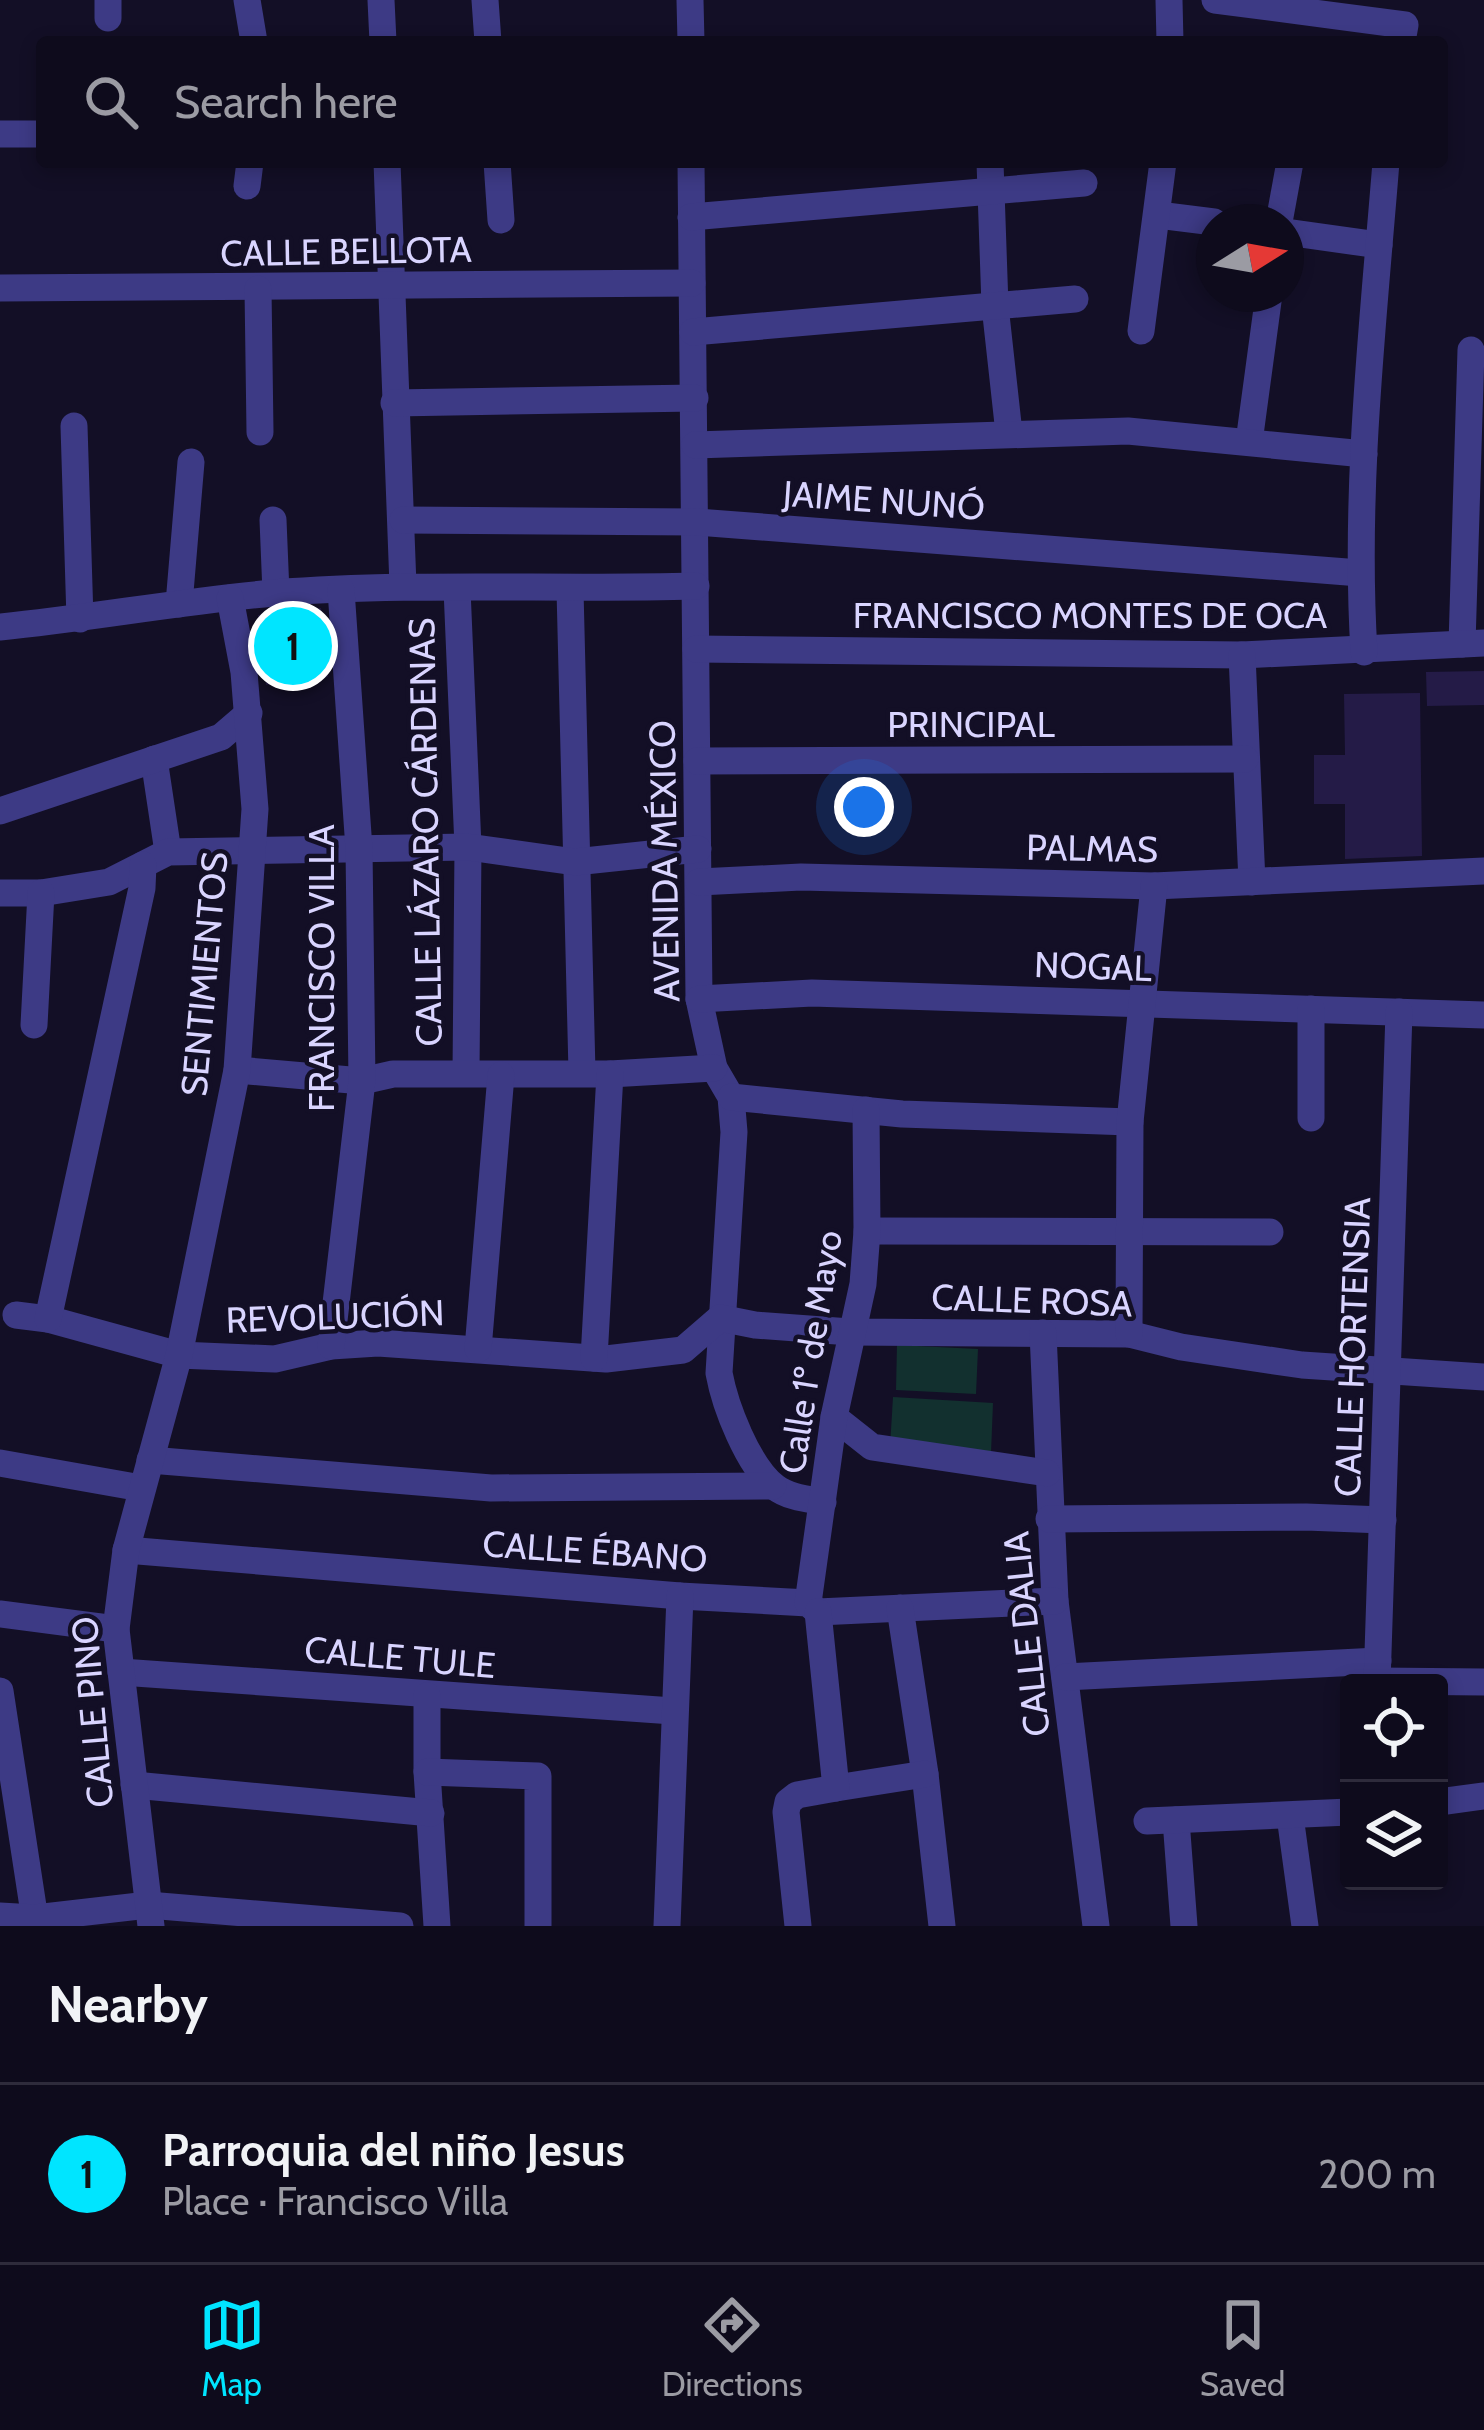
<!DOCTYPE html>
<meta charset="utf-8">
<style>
:root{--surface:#0e0b1c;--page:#171425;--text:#f1f3f6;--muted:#9b9ba3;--line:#2e2b3b;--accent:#00e5ff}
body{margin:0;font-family:Cabin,sans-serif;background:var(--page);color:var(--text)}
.controls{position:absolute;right:36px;bottom:36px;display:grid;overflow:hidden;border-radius:12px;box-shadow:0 6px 18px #0003}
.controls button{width:108px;height:108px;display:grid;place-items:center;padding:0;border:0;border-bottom:3px solid var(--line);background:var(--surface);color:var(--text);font:60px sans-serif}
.compass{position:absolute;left:1196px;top:204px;width:108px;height:108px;border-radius:50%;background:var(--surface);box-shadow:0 6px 18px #0003;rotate:79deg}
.you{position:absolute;left:864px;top:807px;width:42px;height:42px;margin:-30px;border:9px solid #fff;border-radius:50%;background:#1a73e8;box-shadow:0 0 0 18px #1a73e833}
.badge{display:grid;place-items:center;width:78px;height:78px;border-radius:50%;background:var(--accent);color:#111;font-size:39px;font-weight:700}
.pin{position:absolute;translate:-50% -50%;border:6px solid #fff;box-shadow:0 3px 12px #0006}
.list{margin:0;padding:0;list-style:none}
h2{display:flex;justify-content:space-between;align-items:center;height:156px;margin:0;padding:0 48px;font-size:51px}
h2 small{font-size:39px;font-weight:400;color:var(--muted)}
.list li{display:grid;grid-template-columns:78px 1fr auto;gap:36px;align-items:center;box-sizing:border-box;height:180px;padding:0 48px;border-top:3px solid var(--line)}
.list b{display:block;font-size:45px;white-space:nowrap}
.list p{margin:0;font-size:39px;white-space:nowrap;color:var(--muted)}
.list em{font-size:39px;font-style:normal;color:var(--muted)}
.icon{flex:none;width:66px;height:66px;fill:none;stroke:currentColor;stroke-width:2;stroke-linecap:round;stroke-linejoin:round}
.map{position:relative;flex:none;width:1484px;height:1926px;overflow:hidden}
.search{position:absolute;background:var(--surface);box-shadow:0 6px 18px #0003;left:36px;right:36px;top:36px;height:132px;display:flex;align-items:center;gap:30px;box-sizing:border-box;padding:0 42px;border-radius:12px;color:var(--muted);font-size:45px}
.sheet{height:336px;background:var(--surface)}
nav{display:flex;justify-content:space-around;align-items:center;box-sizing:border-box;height:168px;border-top:3px solid var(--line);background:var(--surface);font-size:33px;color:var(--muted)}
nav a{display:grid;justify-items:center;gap:6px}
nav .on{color:var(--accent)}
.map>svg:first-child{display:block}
.green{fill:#12302f}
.building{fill:#241b47}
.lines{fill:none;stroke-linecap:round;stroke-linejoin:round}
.minor{stroke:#3d3a85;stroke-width:27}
.labels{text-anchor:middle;stroke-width:9;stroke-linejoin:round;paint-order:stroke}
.street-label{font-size:36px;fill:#d9d4ff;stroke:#130f26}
</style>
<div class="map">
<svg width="1484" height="1926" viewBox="0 0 1484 1926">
<rect width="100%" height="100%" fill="#130f26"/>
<g class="green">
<path d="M 897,1345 L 978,1349 L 976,1394 L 896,1390 Z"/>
<path d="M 893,1397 L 993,1403 L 991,1453 L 890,1447 Z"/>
</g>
<g class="building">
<path d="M 321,608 L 328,677 L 266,685 L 258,615 Z"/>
<path d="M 1484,671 L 1484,705 L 1427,706 L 1426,672 Z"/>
<path d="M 1420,693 L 1422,856 L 1345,859 L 1345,804 L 1314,804 L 1314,755 L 1345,755 L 1344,694 Z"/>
</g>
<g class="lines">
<g class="minor">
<path d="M 108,0 L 108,18"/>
<path d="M 247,0 L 254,42"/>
<path d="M 381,0 L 383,42"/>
<path d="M 485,0 L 488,42"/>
<path d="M 690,0 L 691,42"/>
<path d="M 1169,0 L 1170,42"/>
<path d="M 1215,0 L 1405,25 L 1402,42"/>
<path d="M 0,134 L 42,134"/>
<path d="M 387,162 L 403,586"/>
<path d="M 497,162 L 501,220"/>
<path d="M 691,162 L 699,999 L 714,1068 L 731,1097 L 734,1132 L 719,1373 C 725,1406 748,1466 775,1487 C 788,1497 807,1499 823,1502"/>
<path d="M 990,162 L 995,306 L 1009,433"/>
<path d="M 247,186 L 250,162"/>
<path d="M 1158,215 L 1214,222"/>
<path d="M 691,217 L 1084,183"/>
<path d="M 1279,222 L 1290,162"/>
<path d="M 1286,232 L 1379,245"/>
<path d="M 0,288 L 692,283"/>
<path d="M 258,289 L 260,432"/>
<path d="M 1141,331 L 1163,162"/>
<path d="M 693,332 L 1075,299"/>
<path d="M 394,403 L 695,398"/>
<path d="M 74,426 L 80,619"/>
<path d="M 1249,442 L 1269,294"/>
<path d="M 695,445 L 1128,431 L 1364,454"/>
<path d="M 273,520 L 276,593"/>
<path d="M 403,520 L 697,522 L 1360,573"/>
<path d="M 457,589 L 468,847 L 466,1073"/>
<path d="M 570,590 L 582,1072"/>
<path d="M 179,604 L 191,462"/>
<path d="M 0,627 C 91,618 182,601 274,593 C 414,582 555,590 696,586"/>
<path d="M 1462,644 L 1471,350"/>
<path d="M 696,649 L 1242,655 L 1484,643"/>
<path d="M 1364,652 C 1354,489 1373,324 1386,162"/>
<path d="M 1242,655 L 1252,882"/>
<path d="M 154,759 L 168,852"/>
<path d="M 697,761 L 1245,759"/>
<path d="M 0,811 L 221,737 L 249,713"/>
<path d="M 699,882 L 801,877 L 1154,886 L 1484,871"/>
<path d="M 0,893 L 41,893 L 109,882 L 168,852 L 468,847 L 575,862 L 698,849"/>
<path d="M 699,999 L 812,993 L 1484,1015"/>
<path d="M 1311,1009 L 1311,1118"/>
<path d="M 34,1025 L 41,893"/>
<path d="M 237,1070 L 362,1081 L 393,1074 L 610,1074 L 714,1068"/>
<path d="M 731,1097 L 902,1114 L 1130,1122"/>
<path d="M 867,1231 L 1270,1232"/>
<path d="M 16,1315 L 48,1319 L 179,1355 L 275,1359 L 331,1346 L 378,1343 L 606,1359 L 683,1350 L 720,1318 L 755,1325 L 850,1332 L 1129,1334 L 1181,1347 L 1302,1365 L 1484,1377"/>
<path d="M 48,1319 L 142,888 L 143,865"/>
<path d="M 1043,1333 L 1055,1601 L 1096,1926"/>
<path d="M 1129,1334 L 1130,1122 L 1154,886"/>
<path d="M 331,1346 L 362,1081 L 359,849 L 341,590"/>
<path d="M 478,1349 L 501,1075"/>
<path d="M 594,1358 L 610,1074"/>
<path d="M 834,1417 L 872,1447 L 1047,1473"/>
<path d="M 150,1460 L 491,1488 L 773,1486"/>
<path d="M 0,1463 L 141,1488"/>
<path d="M 1049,1519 L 1306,1517 L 1383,1520"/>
<path d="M 126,1550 L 680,1596 L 808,1603 L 818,1612 L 1055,1601"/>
<path d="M 808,1603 L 834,1417 L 863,1284 L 867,1231 L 866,1110"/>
<path d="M 900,1608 L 925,1774 L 942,1926"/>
<path d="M 0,1614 L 116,1629"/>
<path d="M 121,1672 L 673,1711"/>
<path d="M 1065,1677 L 1378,1661"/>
<path d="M 1377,1681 L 1484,1682"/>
<path d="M 1377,1683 L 1399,1012"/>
<path d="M 0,1691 L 36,1926"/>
<path d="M 427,1696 L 427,1772 L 437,1926"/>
<path d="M 427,1772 L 538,1776 L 538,1926"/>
<path d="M 134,1785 L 431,1813"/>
<path d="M 836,1788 L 925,1774"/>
<path d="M 1439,1802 L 1484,1796"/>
<path d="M 1290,1816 L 1305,1926"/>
<path d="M 1176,1820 L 1184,1926"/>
<path d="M 1147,1821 L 1349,1812"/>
<path d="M 0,1916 L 35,1918 L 148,1905 L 400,1926"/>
<path d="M 151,1926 L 116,1629 L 126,1550 L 179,1355 L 237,1070 L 255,809 L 244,672 L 230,598"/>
<path d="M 667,1926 L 680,1596"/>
<path d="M 798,1926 L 786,1812 L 788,1802 L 797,1795 L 836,1788 L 818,1612"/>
</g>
</g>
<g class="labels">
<g class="street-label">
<text transform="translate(346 251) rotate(-1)" y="13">CALLE BELLOTA</text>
<text transform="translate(884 500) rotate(4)" y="13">JAIME NUNÓ</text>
<text x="1090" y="628">FRANCISCO MONTES DE OCA</text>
<text x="971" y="737">PRINCIPAL</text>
<text transform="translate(425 832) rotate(-91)" y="13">CALLE LÁZARO CÁRDENAS</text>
<text transform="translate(1092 848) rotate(1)" y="13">PALMAS</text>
<text transform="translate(664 861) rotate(-91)" y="13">AVENIDA MÉXICO</text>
<text transform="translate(1093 966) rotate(2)" y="13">NOGAL</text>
<text transform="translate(321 968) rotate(-90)" y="13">FRANCISCO VILLA</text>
<text transform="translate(204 974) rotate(-85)" y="13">SENTIMIENTOS</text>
<text transform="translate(1032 1300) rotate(2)" y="13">CALLE ROSA</text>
<text transform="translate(335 1316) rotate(-2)" y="13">REVOLUCIÓN</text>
<text transform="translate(1352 1347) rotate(-88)" y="13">CALLE HORTENSIA</text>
<text transform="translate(810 1352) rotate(-81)" y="13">Calle 1º de Mayo</text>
<text transform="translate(595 1551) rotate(4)" y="13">CALLE ÉBANO</text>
<text transform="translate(1026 1634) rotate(-96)" y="13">CALLE DALIA</text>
<text transform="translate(400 1657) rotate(5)" y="13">CALLE TULE</text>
<text transform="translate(92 1712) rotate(-95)" y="13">CALLE PINO</text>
</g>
</g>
</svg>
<div class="controls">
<button><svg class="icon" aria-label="locate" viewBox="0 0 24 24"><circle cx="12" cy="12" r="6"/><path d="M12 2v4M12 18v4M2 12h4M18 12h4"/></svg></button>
<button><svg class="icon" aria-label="layers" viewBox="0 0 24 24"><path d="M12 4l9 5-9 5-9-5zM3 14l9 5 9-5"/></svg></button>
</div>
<svg class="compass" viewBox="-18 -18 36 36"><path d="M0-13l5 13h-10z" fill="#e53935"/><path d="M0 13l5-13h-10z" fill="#9b9ba3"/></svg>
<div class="you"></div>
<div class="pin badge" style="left:293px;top:646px">1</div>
<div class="search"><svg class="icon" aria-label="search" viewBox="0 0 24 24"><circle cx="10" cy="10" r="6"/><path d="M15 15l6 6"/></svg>Search here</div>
</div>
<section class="sheet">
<h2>Nearby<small></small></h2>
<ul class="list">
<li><span class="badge">1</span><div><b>Parroquia del niño Jesus</b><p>Place · Francisco Villa</p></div><em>200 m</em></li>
</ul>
</section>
<nav>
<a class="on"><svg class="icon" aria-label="map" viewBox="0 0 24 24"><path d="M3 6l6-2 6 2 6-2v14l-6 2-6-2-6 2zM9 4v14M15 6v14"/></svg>Map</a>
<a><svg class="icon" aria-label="directions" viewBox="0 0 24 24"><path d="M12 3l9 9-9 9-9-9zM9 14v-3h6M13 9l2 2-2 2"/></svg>Directions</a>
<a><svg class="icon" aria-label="saved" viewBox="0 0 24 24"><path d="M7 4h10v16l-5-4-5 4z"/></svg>Saved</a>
</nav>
